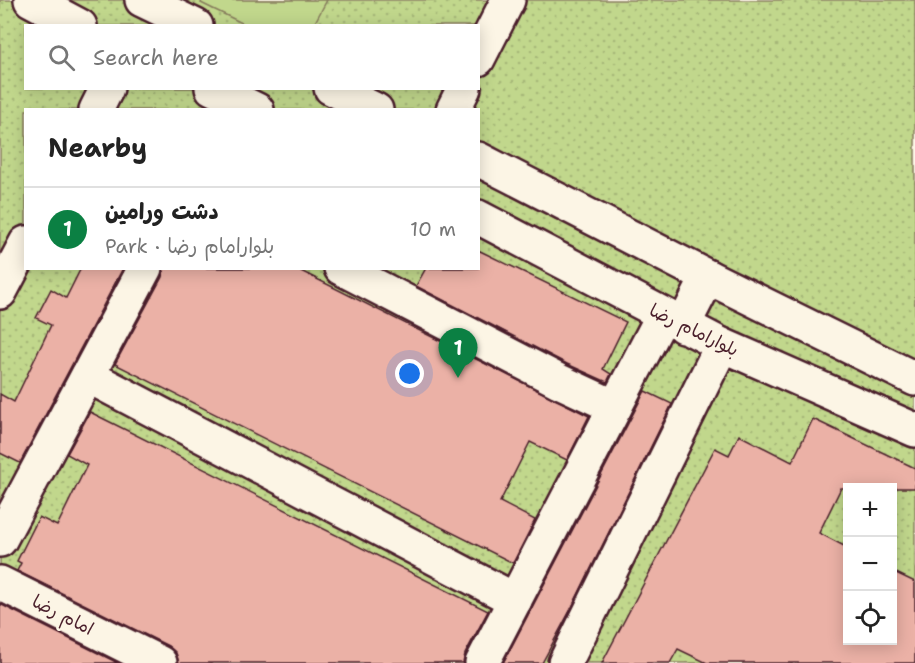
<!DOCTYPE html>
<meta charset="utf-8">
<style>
:root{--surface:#fff;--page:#f2f2f2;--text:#222;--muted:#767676;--line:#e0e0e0;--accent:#0b8043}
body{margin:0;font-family:"Shantell Sans","Playpen Sans Arabic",sans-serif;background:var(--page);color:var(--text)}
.controls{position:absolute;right:18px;bottom:18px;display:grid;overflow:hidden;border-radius:0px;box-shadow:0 3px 15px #0003}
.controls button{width:54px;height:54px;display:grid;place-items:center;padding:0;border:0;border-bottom:2px solid var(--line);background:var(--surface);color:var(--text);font:30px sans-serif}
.you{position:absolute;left:410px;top:374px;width:21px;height:21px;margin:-15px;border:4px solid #fff;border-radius:50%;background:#1a73e8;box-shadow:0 0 0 9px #1a73e833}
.badge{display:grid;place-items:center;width:39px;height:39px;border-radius:50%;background:var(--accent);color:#fff;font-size:20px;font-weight:700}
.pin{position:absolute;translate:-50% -50px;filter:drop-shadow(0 2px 3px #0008)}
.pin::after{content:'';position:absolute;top:32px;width:21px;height:18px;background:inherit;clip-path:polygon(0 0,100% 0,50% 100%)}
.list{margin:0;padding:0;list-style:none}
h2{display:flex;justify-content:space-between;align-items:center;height:78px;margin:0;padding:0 24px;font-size:26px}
h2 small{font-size:20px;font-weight:400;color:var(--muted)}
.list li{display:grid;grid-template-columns:39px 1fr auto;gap:18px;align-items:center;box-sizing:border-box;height:84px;padding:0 24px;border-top:2px solid var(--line)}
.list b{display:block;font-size:22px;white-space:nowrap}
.list p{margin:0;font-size:20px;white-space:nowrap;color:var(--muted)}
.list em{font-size:20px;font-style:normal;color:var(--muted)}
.icon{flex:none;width:33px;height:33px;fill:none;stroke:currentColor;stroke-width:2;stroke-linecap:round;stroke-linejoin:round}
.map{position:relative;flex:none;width:915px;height:663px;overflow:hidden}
.search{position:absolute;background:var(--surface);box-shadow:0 3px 15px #0003;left:24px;top:24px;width:456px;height:66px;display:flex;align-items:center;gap:15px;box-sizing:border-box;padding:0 21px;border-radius:0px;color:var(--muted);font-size:22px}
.panel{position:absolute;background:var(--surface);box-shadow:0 3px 15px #0003;left:24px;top:108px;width:456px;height:162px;border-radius:0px}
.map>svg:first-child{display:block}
.park{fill:url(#park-dots);stroke:#867b5c;stroke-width:1.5;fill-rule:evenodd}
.pitch{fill:#c1d78c;stroke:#867b5c;stroke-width:1.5}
.building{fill:#ebb1a6;stroke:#4a1f2b;stroke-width:1.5}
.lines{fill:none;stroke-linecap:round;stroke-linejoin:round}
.minor-casing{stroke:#4a1f2b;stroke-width:38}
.minor{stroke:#fcf5e5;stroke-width:33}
.labels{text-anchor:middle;stroke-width:5;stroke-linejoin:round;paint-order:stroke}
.street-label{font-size:18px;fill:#4a1f2b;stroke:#fcf5e5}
</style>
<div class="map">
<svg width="915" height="663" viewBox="0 0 915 663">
<defs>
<pattern id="park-dots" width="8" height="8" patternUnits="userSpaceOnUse" patternTransform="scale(1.5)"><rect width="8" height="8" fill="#c1d78c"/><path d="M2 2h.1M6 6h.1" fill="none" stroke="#a7b879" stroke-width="1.8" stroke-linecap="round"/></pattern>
</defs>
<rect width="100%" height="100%" fill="#fcf5e5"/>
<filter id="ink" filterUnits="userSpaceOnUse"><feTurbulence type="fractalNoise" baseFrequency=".0167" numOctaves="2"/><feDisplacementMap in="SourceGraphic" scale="12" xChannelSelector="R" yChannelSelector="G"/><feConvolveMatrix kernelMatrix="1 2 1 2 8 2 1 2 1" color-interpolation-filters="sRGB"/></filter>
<g filter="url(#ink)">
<path class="park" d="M 0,0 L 915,0 L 915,663 L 0,663 ZM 26,26 L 478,26 L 478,88 L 26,88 ZM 26,110 L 478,110 L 478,268 L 26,268 ZM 848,488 L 892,488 L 892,640 L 848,640 Z"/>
<path class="pitch" d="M 202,0 L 327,0 L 313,26 L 246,25 L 201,3 Z"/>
<g class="building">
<path d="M 478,250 L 626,322 L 603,369 L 611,374 L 607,382 L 567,364 L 416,286 L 426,268 L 478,268 Z"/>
<path d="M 81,268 L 123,268 L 20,463 L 0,453 L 0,394 L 14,402 L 51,325 L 36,318 L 51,289 L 66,298 Z"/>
<path d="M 164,268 L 295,268 L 589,416 L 567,460 L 530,442 L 500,502 L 535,520 L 513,563 L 115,364 L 162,277 Z"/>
<path d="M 645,391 L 672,404 L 572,607 L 542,663 L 503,663 Z"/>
<path d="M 90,412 L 488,611 L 465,654 L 463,663 L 179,663 L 176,653 L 168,646 L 17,571 L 21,563 L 17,561 L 39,517 L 57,526 L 87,465 L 67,454 Z"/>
<path d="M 813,419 L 915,468 L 915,488 L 841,488 L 819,533 L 848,548 L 848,640 L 892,640 L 892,571 L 915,582 L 915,663 L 707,663 L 678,649 L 670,663 L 602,663 L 715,448 L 729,455 L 739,435 L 792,462 Z"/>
<path d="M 0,604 L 118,663 L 0,663 Z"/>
</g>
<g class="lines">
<defs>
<g id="minor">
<path d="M 31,0 L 80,26"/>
<path d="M 142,0 L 196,26"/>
<path d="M 478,59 L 508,0"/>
<path d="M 212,88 L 257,110"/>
<path d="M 331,88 L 376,110"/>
<path d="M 96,110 L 107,88"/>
<path d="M 453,110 L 464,88"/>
<path d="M 478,159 L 708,277 L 915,379"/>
<path d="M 478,217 L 722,345 L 915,430"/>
<path d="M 341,268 L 559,381 L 615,407"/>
<path d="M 0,292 L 26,243"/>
<path d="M 683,326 L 708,277"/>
<path d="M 88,376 L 515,600"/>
<path d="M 0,540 L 145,268"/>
<path d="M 0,583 L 160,663"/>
<path d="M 482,663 L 663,315"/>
<path d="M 565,663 L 722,345"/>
</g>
</defs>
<use href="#minor" class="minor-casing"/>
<use href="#minor" class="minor"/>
</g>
</g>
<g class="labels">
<g class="street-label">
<text transform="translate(694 330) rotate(26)" y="6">بلوارامام رضا</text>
<text transform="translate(63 615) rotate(27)" y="6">امام رضا</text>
</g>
</g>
</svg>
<div class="controls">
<button>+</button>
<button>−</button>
<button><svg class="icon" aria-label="locate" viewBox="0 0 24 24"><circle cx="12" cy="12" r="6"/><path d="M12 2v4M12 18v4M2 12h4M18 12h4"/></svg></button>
</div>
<div class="you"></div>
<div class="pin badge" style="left:458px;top:378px">1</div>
<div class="search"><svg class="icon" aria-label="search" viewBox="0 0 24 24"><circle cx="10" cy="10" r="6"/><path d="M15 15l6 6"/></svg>Search here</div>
<section class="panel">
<h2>Nearby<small></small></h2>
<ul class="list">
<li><span class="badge">1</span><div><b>دشت ورامین</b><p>Park · بلوارامام رضا</p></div><em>10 m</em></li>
</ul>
</section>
</div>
